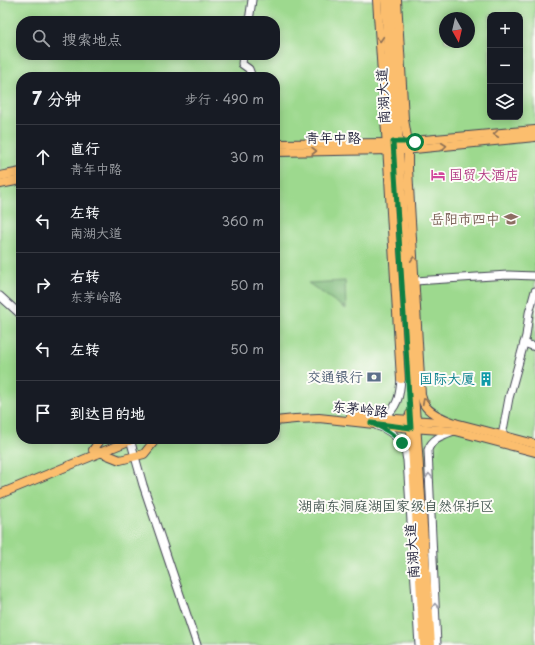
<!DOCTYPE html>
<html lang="zh">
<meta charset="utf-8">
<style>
:root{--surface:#171b24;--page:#242831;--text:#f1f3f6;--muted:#9ea1a6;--line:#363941}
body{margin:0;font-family:"Playpen Sans","LXGW WenKai TC",sans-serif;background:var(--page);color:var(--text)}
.controls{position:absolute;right:12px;top:12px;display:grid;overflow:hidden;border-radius:8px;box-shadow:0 2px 10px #0003}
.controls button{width:36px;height:36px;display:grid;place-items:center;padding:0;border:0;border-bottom:1px solid var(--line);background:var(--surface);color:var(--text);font:20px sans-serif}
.compass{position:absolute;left:439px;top:12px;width:36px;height:36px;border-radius:50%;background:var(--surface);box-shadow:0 2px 10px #0003;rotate:172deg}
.stop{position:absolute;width:12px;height:12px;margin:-9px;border:3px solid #0b8043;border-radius:50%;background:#fff}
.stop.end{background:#0b8043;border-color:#fff;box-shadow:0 1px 4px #0008}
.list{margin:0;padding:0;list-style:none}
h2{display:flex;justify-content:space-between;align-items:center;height:52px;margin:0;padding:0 16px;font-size:17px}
h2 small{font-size:13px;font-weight:400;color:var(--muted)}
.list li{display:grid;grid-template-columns:26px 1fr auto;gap:12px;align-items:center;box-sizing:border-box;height:64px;padding:0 16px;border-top:1px solid var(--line)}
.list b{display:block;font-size:15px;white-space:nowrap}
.list p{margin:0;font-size:13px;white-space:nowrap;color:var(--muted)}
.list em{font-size:13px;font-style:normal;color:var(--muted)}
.icon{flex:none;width:22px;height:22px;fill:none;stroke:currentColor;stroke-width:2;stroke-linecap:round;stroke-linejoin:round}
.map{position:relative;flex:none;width:535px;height:645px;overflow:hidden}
.search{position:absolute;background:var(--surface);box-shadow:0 2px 10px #0003;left:16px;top:16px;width:264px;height:44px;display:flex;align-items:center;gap:10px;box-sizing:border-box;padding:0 14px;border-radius:16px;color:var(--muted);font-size:15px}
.panel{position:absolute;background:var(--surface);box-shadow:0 2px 10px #0003;left:16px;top:72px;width:264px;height:372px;border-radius:16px}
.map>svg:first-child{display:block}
.green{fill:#9dd98e;stroke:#607e64;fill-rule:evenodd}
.forest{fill:#7eb979;stroke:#506e5a}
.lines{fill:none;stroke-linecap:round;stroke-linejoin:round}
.minor-casing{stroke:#414153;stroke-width:9}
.major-casing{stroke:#414153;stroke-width:10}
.minor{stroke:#fff;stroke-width:7}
.major{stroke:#fbbe6e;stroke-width:8}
.major-bridge-casing{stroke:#414153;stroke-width:10;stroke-linecap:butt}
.major-bridge{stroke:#fbbe6e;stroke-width:8}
.oneway{stroke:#8e7054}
.oneway2{stroke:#9c9ca7}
.route{stroke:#0b8043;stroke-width:5}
.labels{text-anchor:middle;stroke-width:4;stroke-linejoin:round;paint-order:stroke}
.street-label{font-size:14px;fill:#22223b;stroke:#fdfcf7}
.hotel-label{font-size:14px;fill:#b23c85;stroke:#fdfcf7;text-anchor:start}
.education-label{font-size:14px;fill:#785e54;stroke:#fdfcf7;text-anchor:end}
.service-label{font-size:14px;fill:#4e5e75;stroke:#fdfcf7;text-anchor:end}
.culture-label{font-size:14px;fill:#0d838f;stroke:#fdfcf7;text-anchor:end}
.park-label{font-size:14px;fill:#475954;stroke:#fdfcf7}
</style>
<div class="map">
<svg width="535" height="645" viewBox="0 0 535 645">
<rect width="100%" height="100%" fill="#fdfcf7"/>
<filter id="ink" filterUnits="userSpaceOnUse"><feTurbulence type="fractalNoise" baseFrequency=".025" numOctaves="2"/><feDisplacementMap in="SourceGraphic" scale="8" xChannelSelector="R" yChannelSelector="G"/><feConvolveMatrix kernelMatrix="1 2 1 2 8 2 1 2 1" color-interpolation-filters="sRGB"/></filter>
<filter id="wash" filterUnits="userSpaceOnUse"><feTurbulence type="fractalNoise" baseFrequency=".012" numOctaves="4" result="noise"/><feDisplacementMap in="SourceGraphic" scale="16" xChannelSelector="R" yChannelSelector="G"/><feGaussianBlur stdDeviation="0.9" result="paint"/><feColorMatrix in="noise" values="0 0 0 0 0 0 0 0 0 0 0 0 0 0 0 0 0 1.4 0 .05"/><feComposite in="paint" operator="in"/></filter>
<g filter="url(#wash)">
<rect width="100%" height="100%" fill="#f2eed8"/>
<path class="green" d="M 0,0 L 535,0 L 535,645 L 0,645 ZM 490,15 L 520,15 L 520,117 L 490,117 ZM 445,18 L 469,18 L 469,42 L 445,42 ZM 21,21 L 275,21 L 275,55 L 21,55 ZM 21,77 L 275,77 L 275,439 L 21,439 Z"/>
<path class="forest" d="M 345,281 L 346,309 L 308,283 Z"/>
</g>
<g filter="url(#ink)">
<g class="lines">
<defs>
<g id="minor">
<path d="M 249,21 L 252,0"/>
<path d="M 243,55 L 242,64 L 249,69 L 252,77"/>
<path d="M 415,281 L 508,275 L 535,276"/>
<path d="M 0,296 L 21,315"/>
<path d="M 524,343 L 535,347"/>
<path d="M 381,418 C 383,416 387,415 389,413 C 399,404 400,391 401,379"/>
<path d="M 377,426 C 388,429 401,439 405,450 C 406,453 406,457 407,460 L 419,645"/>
<path d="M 502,436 L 509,398 L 526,336 L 529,313 L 535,291"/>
<path d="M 130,439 L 143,485 L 197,645"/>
<path d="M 437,645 L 428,450 C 432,438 443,435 454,431"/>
</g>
<g id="major">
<path d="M 377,0 L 388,162 L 401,379"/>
<path d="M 385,0 L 397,201"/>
<path d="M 390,0 L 414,393 L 431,645"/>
<path d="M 397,0 L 404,119 L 407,137"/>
<path d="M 402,142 L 535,130"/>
<path d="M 408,142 L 408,169 L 421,395 C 422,398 423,402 424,404 C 429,413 446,420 455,423"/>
<path d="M 275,144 L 391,143"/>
<path d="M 404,150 L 535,137"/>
<path d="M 275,152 L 392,150"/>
<path d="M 0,176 L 21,172"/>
<path d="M 0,184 L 21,180"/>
<path d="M 410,414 L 424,645"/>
<path d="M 351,416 L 455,423 L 535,444"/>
<path d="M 275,421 L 295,419 L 319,418 L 411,428 L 456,431 L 535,452"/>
<path d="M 93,450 L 101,439"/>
<path d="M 100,452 L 120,460 L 144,454 L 156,439"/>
<path d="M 0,494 L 131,440 L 134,439"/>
</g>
</defs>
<use href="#minor" class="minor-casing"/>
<use href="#major" class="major-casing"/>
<use href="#minor" class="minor"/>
<use href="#major" class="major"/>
<defs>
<path id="major-bridge" d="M 407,137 L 408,142"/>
</defs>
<use href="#major-bridge" class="major-bridge-casing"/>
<use href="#major-bridge" class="major-bridge"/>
</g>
<defs><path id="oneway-chevron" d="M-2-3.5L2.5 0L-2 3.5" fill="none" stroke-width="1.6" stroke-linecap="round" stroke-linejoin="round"/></defs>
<g class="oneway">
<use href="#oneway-chevron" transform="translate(380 39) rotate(86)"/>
<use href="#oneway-chevron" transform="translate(496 134) rotate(174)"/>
<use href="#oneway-chevron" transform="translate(444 146) rotate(-6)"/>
<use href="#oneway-chevron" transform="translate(314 151)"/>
<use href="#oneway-chevron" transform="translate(414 259) rotate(-94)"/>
<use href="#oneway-chevron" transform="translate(425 401) rotate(-116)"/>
</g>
<g class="oneway2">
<use href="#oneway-chevron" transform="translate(429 476) rotate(-93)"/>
<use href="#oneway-chevron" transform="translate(435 606) rotate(-93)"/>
</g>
</g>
<g class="lines" filter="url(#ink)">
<path class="route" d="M 402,443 C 393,433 384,428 371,423 L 411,428 L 393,142 L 415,142"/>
</g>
<defs>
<symbol id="hotel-bare" viewBox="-9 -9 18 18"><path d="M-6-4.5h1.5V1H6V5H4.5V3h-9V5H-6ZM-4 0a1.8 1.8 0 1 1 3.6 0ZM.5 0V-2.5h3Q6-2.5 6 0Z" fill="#d1479c" stroke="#fdfcf7" stroke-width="2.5" paint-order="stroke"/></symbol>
<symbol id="school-bare" viewBox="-9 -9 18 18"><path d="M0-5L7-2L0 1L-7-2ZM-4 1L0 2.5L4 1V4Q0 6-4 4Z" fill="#8d6e63" stroke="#fdfcf7" stroke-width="2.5" paint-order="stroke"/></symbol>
<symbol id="bank-bare" viewBox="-9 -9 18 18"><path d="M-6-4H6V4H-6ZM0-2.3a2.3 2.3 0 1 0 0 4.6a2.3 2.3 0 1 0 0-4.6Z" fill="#5c6f8a" stroke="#fdfcf7" stroke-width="2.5" paint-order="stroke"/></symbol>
<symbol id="building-bare" viewBox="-9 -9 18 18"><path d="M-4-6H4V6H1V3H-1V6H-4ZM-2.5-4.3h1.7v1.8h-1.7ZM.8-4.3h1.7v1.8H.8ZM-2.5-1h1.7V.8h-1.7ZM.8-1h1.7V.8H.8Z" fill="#0f9aa8" stroke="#fdfcf7" stroke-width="2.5" paint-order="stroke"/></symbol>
</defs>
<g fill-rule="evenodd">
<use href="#hotel-bare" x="428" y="165" width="20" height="20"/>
<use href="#school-bare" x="501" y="209" width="20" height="20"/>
<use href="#bank-bare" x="364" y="367" width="20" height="20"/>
<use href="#building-bare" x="476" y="369" width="20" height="20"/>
</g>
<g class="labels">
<g class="street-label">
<text transform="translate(383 96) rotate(-93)" y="5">南湖大道</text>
<text x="333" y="143">青年中路</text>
<text transform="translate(360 409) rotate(6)" y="5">东茅岭路</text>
<text transform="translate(412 551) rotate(-94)" y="5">南湖大道</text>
</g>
<g class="hotel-label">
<text x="449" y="180">国贸大酒店</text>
</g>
<g class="education-label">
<text x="500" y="224">岳阳市四中</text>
</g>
<g class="service-label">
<text x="363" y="382">交通银行</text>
</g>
<g class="culture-label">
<text x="475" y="384">国际大厦</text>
</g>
<g class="park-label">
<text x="396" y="511">湖南东洞庭湖国家级自然保护区</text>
</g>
</g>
</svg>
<div class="controls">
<button>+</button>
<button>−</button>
<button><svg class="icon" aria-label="layers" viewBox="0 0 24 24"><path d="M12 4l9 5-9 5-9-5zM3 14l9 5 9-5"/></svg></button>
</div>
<svg class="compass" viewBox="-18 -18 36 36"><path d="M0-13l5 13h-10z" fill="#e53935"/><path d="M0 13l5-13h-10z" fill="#9ea1a6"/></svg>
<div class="stop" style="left:415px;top:142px"></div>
<div class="stop end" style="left:402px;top:443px"></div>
<div class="search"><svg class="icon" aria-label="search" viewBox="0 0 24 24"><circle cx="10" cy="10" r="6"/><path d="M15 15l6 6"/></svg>搜索地点</div>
<section class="panel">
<h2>7 分钟<small>步行 · 490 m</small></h2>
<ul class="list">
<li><svg class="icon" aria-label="ahead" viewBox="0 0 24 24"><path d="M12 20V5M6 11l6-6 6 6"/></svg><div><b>直行</b><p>青年中路</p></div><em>30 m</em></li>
<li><svg class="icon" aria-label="left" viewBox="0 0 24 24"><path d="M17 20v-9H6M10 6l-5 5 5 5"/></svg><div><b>左转</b><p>南湖大道</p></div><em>360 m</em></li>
<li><svg class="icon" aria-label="right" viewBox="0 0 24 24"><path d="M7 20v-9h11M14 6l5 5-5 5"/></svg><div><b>右转</b><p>东茅岭路</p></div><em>50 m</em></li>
<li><svg class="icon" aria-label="left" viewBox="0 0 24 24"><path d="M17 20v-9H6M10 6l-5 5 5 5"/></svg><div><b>左转</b></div><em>50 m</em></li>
<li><svg class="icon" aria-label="arrive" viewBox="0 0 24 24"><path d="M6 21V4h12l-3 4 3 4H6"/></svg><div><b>到达目的地</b></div></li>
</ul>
</section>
</div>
